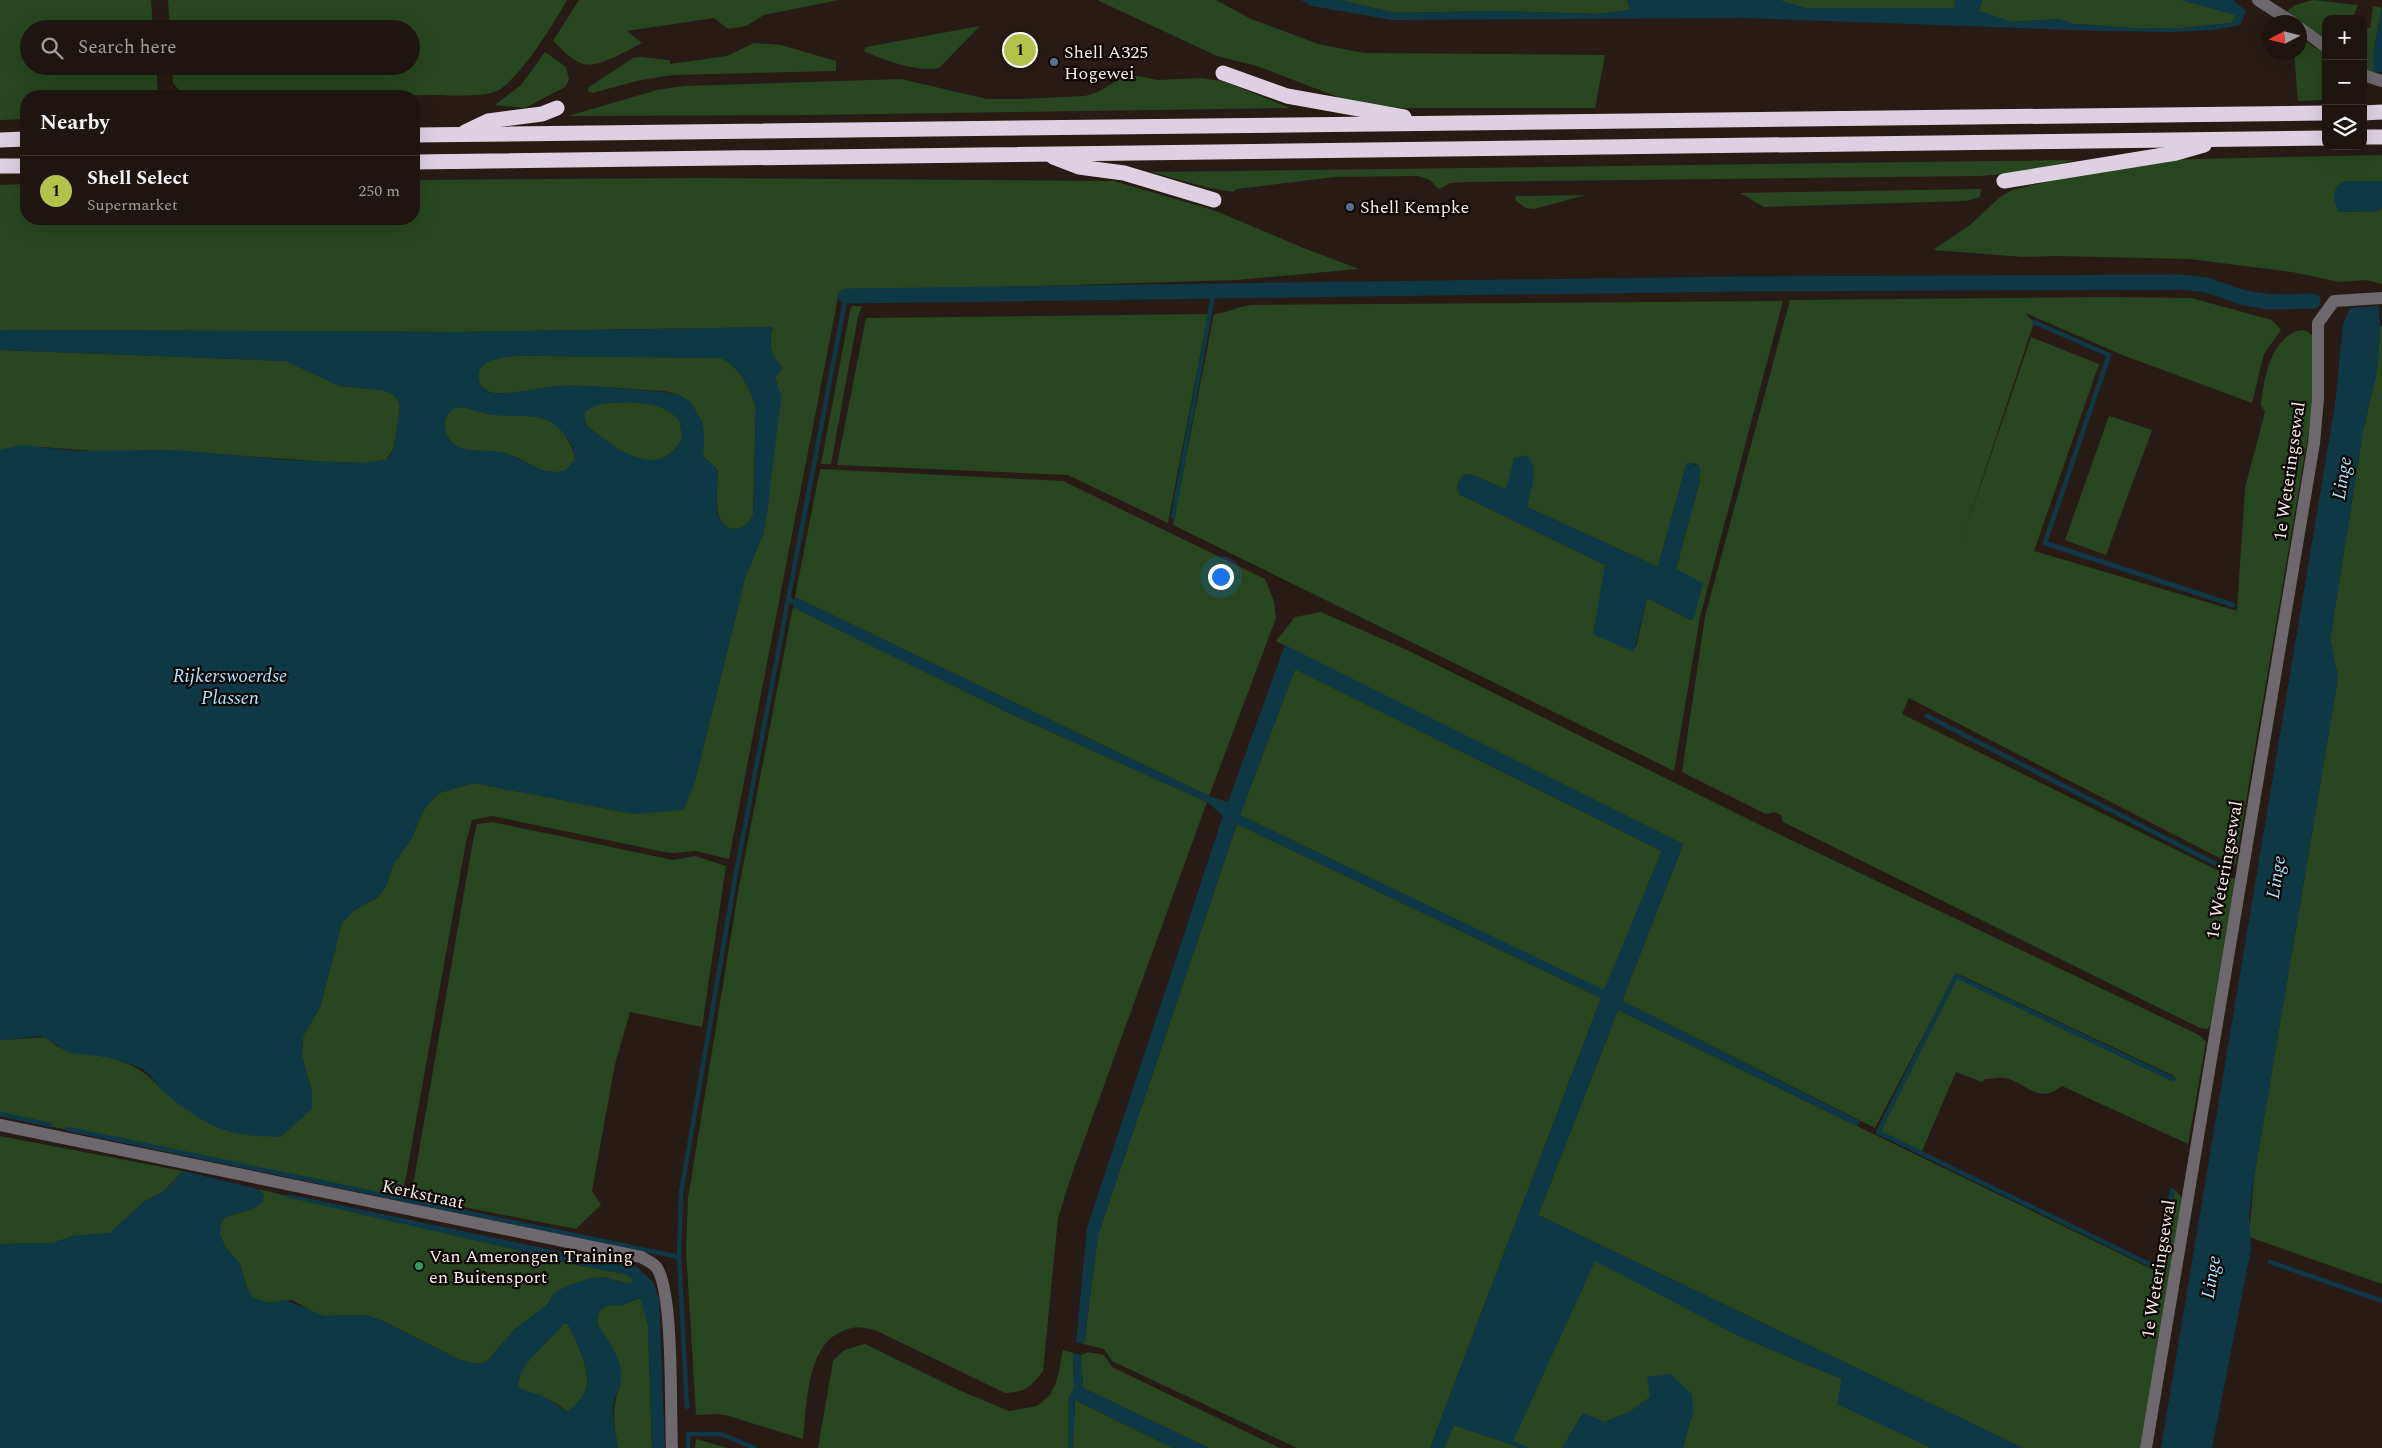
<!DOCTYPE html>
<meta charset="utf-8">
<style>
:root{--surface:#1e1410;--page:#2b211e;--text:#f1f3f6;--muted:#a19e9f;--line:#3c3330;--accent:#b3c24b}
body{margin:0;font-family:Spectral,serif;background:var(--page);color:var(--text)}
.controls{position:absolute;right:15px;top:15px;display:grid;overflow:hidden;border-radius:10px;box-shadow:0 5px 20px #0002}
.controls button{width:45px;height:45px;display:grid;place-items:center;padding:0;border:0;border-bottom:1px solid var(--line);background:var(--surface);color:var(--text);font:25px sans-serif}
.compass{position:absolute;left:2262px;top:15px;width:45px;height:45px;border-radius:50%;background:var(--surface);box-shadow:0 5px 20px #0002;rotate:263deg}
.you{position:absolute;left:1220px;top:576px;width:18px;height:18px;margin:-12px;border:4px solid #fff;border-radius:50%;background:#1a73e8;box-shadow:0 0 0 8px #1a73e833}
.badge{display:grid;place-items:center;width:32px;height:32px;border-radius:50%;background:var(--accent);color:#111;font-size:16px;font-weight:700}
.pin{position:absolute;translate:-50% -50%;border:2px solid #fff;box-shadow:0 1px 5px #0006}
.list{margin:0;padding:0;list-style:none}
h2{display:flex;justify-content:space-between;align-items:center;height:65px;margin:0;padding:0 20px;font-size:21px}
h2 small{font-size:16px;font-weight:400;color:var(--muted)}
.list li{display:grid;grid-template-columns:32px 1fr auto;gap:15px;align-items:center;box-sizing:border-box;height:70px;padding:0 20px;border-top:1px solid var(--line)}
.list b{display:block;font-size:19px;white-space:nowrap}
.list p{margin:0;font-size:16px;white-space:nowrap;color:var(--muted)}
.list em{font-size:16px;font-style:normal;color:var(--muted)}
.icon{flex:none;width:28px;height:28px;fill:none;stroke:currentColor;stroke-width:2;stroke-linecap:round;stroke-linejoin:round}
.map{position:relative;flex:none;width:2382px;height:1448px;overflow:hidden}
.search{position:absolute;background:var(--surface);box-shadow:0 5px 20px #0002;left:20px;top:20px;width:400px;height:55px;display:flex;align-items:center;gap:12px;box-sizing:border-box;padding:0 18px;border-radius:28px;color:var(--muted);font-size:19px}
.panel{position:absolute;background:var(--surface);box-shadow:0 5px 20px #0002;left:20px;top:90px;width:400px;height:135px;border-radius:20px}
.map>svg:first-child{display:block}
.green{fill:#27461f;fill-rule:evenodd}
.water{fill:#0f3846;fill-rule:evenodd}
.lines{fill:none;stroke-linecap:round;stroke-linejoin:round}
.stream{stroke:#0f3846;stroke-width:4.5}
.canal{stroke:#0f3846;stroke-width:15}
.minor{stroke:#6d686e;stroke-width:12}
.tertiary{stroke:#6d686e;stroke-width:12}
.motorway{stroke:#ddd1e1;stroke-width:15}
.service-dot{fill:#5c6f8a;stroke:#0d0705;stroke-width:2}
.leisure-dot{fill:#2e9e5b;stroke:#0d0705;stroke-width:2}
.labels{text-anchor:middle;stroke-width:4.5;stroke-linejoin:round;paint-order:stroke}
.poi-label{font-size:18px;fill:#f6ede8;stroke:#0d0705;text-anchor:start}
.street-label{font-size:18px;fill:#f6ede8;stroke:#0d0705}
.water-label{font-size:19px;font-style:italic;fill:#ace8ff;stroke:#0d0705}
</style>
<div class="map">
<svg width="2382" height="1448" viewBox="0 0 2382 1448">
<rect width="100%" height="100%" fill="#281b15"/>
<g class="green">
<path d="M 0,0 L 151,0 L 153,29 L 29,29 L 29,66 L 156,66 L 158,96 L 26,96 L 26,119 L 0,120 Z"/>
<path d="M 168,0 L 567,0 C 553,25 522,75 499,90 C 485,98 448,95 431,95 C 349,97 267,96 184,96 L 173,83 L 172,66 L 411,66 L 411,29 L 170,29 Z"/>
<path d="M 579,0 L 839,0 L 764,15 L 746,26 L 728,29 L 714,18 L 627,31 L 642,43 C 629,49 598,69 584,64 C 572,61 562,49 553,41 Z"/>
<path d="M 1097,0 L 1216,0 L 1251,19 L 1318,44 L 1364,53 L 1605,55 L 1595,108 L 1403,108 L 1348,101 L 1257,66 L 1217,56 Z"/>
<path d="M 1338,0 L 1627,0 L 1630,10 L 1598,14 L 1496,11 L 1396,13 Z"/>
<path d="M 1778,0 L 1956,0 L 1955,8 L 1805,8 Z"/>
<path d="M 1982,0 L 2182,0 L 2236,15 L 2232,23 L 2183,28 L 2133,28 L 2073,24 L 2058,19 L 2011,22 L 1979,11 Z"/>
<path d="M 2313,0 L 2358,5 L 2352,19 L 2326,19 L 2326,40 L 2286,12 L 2295,5 Z"/>
<path d="M 2373,6 L 2382,8 L 2373,55 L 2373,72 L 2363,69 L 2363,22 L 2364,27 L 2370,28 Z"/>
<path d="M 980,26 L 939,68 C 921,73 882,60 864,51 L 866,47 Z"/>
<path d="M 2306,42 L 2326,54 L 2326,100 L 2298,101 L 2294,53 L 2300,52 L 2300,46 Z"/>
<path d="M 754,43 L 781,45 L 836,61 L 836,71 L 673,75 L 641,80 L 592,93 L 588,91 L 589,87 L 633,58 L 640,57 L 670,60 L 670,64 L 727,56 Z"/>
<path d="M 545,52 L 566,67 L 569,80 L 565,87 L 525,108 L 495,105 L 521,85 Z"/>
<path d="M 1127,74 L 1158,80 L 1200,78 L 1223,81 L 1290,108 L 808,115 L 568,116 L 657,90 L 684,86 L 901,79 L 987,99 L 1021,99 L 1085,96 L 1100,91 Z"/>
<path d="M 2382,155 L 2382,181 L 2345,181 L 2339,212 L 2378,211 L 2382,207 L 2382,284 L 2366,280 L 2339,282 L 2292,272 L 2190,259 L 2056,256 L 2024,257 L 1933,250 L 1970,225 L 2000,197 L 2012,190 L 2112,166 L 2149,160 Z"/>
<path d="M 2075,160 L 2027,172 L 1980,176 L 1469,182 L 1450,183 L 1439,189 L 1430,180 L 1418,176 L 1334,177 L 1237,189 L 1233,192 L 1209,188 L 1151,172 Z"/>
<path d="M 703,178 L 1114,181 L 1216,211 L 1301,247 L 1359,269 L 1237,280 L 839,292 L 729,859 L 695,851 L 673,853 L 664,852 L 492,816 L 472,820 L 466,842 L 402,1199 L 0,1116 L 0,1040 L 46,1037 C 59,1051 73,1053 92,1055 C 118,1057 143,1067 160,1088 L 312,1092 L 302,1056 L 303,1036 L 320,1007 L 342,923 L 353,911 L 378,897 L 386,886 L 394,863 L 411,839 L 423,811 L 434,798 L 442,792 L 474,783 L 634,814 L 695,781 L 745,578 L 763,534 L 781,397 L 775,377 L 782,368 C 770,354 768,344 773,327 L 456,332 L 0,330 L 0,185 L 26,184 L 26,219 L 414,219 L 414,180 Z"/>
<path d="M 1981,189 L 1980,197 L 1966,201 L 1764,207 L 1740,193 Z"/>
<path d="M 1586,195 L 1534,209 L 1526,208 L 1515,200 L 1516,196 Z"/>
<path d="M 2106,297 L 2191,298 L 2272,320 L 2281,330 L 2264,354 L 2252,403 L 2125,356 L 2025,313 L 2034,322 L 1961,543 L 2031,337 L 2099,364 L 2034,551 L 2237,611 L 2245,488 L 2265,412 L 2261,405 C 2264,380 2269,345 2294,332 C 2303,328 2308,331 2314,337 L 2313,406 L 2235,866 L 1909,698 L 1902,714 L 2235,879 L 2210,1026 L 2207,1029 L 2200,1028 L 1783,822 L 1781,815 L 1774,812 L 1766,814 L 1682,772 L 1705,617 L 1790,300 Z"/>
<path d="M 1783,301 L 1700,617 L 1674,771 L 1173,525 L 1214,314 C 1228,313 1238,306 1252,305 ZM 1694,463 L 1700,467 L 1700,480 L 1676,569 L 1690,620 L 1647,598 L 1636,648 L 1605,565 L 1459,494 L 1457,485 L 1464,475 L 1469,474 L 1506,489 L 1532,484 L 1527,507 L 1658,567 L 1686,465 Z"/>
<path d="M 851,306 L 862,306 L 858,316 L 831,464 L 821,464 Z"/>
<path d="M 1208,314 L 1168,523 L 1068,475 L 837,465 L 866,318 Z"/>
<path d="M 2380,326 L 2382,326 L 2382,1284 L 2249,1237 L 2254,1178 L 2338,677 L 2330,640 L 2363,431 L 2377,370 Z"/>
<path d="M 0,350 L 286,361 L 340,386 L 382,390 L 392,393 L 398,400 L 400,408 L 394,448 L 386,460 L 366,463 L 327,462 L 161,450 L 106,452 L 43,447 L 0,450 Z"/>
<path d="M 544,356 L 721,358 C 739,366 751,390 756,408 L 753,515 C 750,522 744,529 735,529 C 711,530 717,486 718,471 L 703,456 L 704,434 L 702,422 L 695,410 L 689,401 L 679,395 L 664,391 C 631,390 597,385 564,386 C 548,386 504,396 493,393 C 487,391 480,387 479,381 C 472,351 528,356 544,356 Z"/>
<path d="M 630,402 C 650,404 667,405 680,421 L 682,439 C 658,483 614,448 587,426 L 584,414 C 591,401 617,403 630,402 Z"/>
<path d="M 458,407 C 471,408 484,414 497,415 C 522,417 548,410 565,435 C 570,444 574,450 575,460 L 565,471 C 535,476 530,459 504,453 C 484,448 464,457 449,439 C 445,433 443,426 445,420 C 447,413 451,409 458,407 Z"/>
<path d="M 2109,416 L 2152,430 L 2106,555 L 2065,540 Z"/>
<path d="M 820,469 L 1063,481 L 1265,579 L 1274,601 L 1276,618 L 1209,796 L 795,597 Z"/>
<path d="M 793,607 L 1013,715 L 1207,802 L 1073,1171 L 1058,1218 L 1043,1371 C 1031,1387 1026,1392 1005,1393 L 875,1330 C 868,1329 859,1326 852,1328 C 805,1338 808,1401 803,1439 L 729,1416 L 717,1414 L 696,1415 L 686,1250 L 688,1198 L 739,887 Z"/>
<path d="M 1321,612 L 1407,650 L 1768,829 L 2199,1035 L 2206,1042 L 2188,1144 L 2062,1086 C 2037,1105 2029,1084 2005,1078 C 1999,1077 1991,1079 1985,1079 L 1982,1082 L 1956,1072 L 1922,1151 L 1880,1132 L 1957,978 L 2172,1081 L 2176,1080 L 2174,1076 L 1956,973 L 1875,1128 L 1622,1001 L 1683,844 L 1276,641 L 1295,617 Z"/>
<path d="M 1295,669 L 1662,851 L 1604,991 L 1240,815 Z"/>
<path d="M 492,822 L 673,860 L 695,856 L 726,866 L 702,1027 L 630,1012 L 615,1064 L 592,1191 L 601,1205 L 576,1229 L 411,1197 L 473,841 L 477,824 Z"/>
<path d="M 1237,824 L 1601,998 L 1430,1448 L 1297,1448 L 1112,1361 L 1104,1349 L 1084,1344 L 1098,1235 Z"/>
<path d="M 1618,1010 L 2160,1273 L 2175,1190 L 2182,1198 L 2140,1448 L 2023,1448 L 1538,1215 Z"/>
<path d="M 0,1136 L 183,1171 L 164,1191 L 145,1201 L 110,1233 L 73,1236 L 53,1243 L 0,1244 Z"/>
<path d="M 258,1189 L 538,1255 L 552,1260 L 625,1274 L 635,1280 L 630,1284 L 603,1277 L 587,1279 L 553,1295 L 547,1305 L 515,1329 L 486,1362 L 477,1364 L 460,1360 L 383,1321 L 365,1315 L 324,1316 L 315,1313 L 292,1300 L 269,1303 L 253,1298 L 248,1291 L 240,1264 L 225,1247 L 219,1233 L 222,1220 L 228,1216 L 253,1209 L 264,1195 Z"/>
<path d="M 1595,1260 L 1741,1337 L 1842,1379 L 1838,1404 L 1932,1448 L 1683,1448 L 1693,1411 L 1650,1397 L 1630,1412 L 1604,1422 L 1583,1413 L 1562,1448 L 1529,1448 L 1512,1442 Z"/>
<path d="M 641,1298 L 648,1325 L 652,1448 L 618,1448 C 614,1425 611,1408 620,1386 L 597,1323 L 599,1311 L 608,1305 L 619,1306 Z"/>
<path d="M 563,1324 L 568,1324 C 573,1333 577,1343 581,1353 C 591,1380 591,1394 567,1412 C 553,1398 535,1396 518,1388 C 516,1365 549,1342 563,1324 Z"/>
<path d="M 865,1344 L 961,1391 L 1009,1411 L 1037,1406 L 1050,1395 L 1057,1380 L 1063,1350 L 1073,1353 L 1074,1388 L 1068,1401 L 1068,1448 L 818,1448 L 833,1361 L 844,1350 Z"/>
<path d="M 1088,1352 L 1104,1355 L 1112,1367 L 1280,1448 L 1209,1448 L 1083,1388 L 1081,1355 Z"/>
<path d="M 1075,1400 L 1173,1448 L 1073,1448 Z"/>
<path d="M 1454,1425 L 1511,1444 L 1520,1448 L 1444,1448 Z"/>
<path d="M 696,1439 L 728,1448 L 695,1448 Z"/>
</g>
<g class="water">
<path d="M 1301,0 L 1338,0 L 1396,13 L 1496,11 L 1598,14 L 1630,10 L 1627,0 L 1778,0 L 1806,8 L 1954,8 L 1956,0 L 1982,0 L 1979,11 L 2011,22 L 2058,19 L 2073,24 L 2133,28 L 2183,28 L 2232,23 L 2236,15 L 2182,0 L 2233,0 L 2246,11 L 2240,25 L 2213,30 L 2172,32 L 2102,31 L 1742,18 L 1392,20 L 1312,6 Z"/>
<path d="M 2382,6 L 2382,72 L 2373,72 L 2373,55 Z"/>
<path d="M 2345,181 L 2382,181 L 2382,207 L 2378,211 L 2339,212 C 2332,199 2331,187 2345,181 Z"/>
<path d="M 2378,306 L 2380,326 L 2377,370 L 2363,431 L 2330,640 L 2338,677 L 2254,1178 L 2249,1215 L 2251,1249 L 2212,1448 L 2161,1448 L 2335,405 L 2343,324 L 2350,308 Z"/>
<path d="M 773,327 C 768,344 770,354 782,368 L 775,377 L 781,397 L 767,515 L 763,534 L 745,578 L 695,781 L 684,810 L 634,814 L 474,783 L 442,792 L 434,798 L 423,811 L 411,839 L 394,863 L 386,886 L 378,897 L 353,911 L 342,923 L 320,1007 L 303,1036 L 302,1056 L 312,1092 L 312,1109 L 281,1137 C 228,1137 207,1127 166,1094 C 157,1086 152,1075 142,1069 C 129,1062 106,1056 91,1055 C 84,1054 78,1055 72,1053 C 59,1049 52,1040 42,1036 L 0,1040 L 0,450 L 21,445 L 77,451 L 177,450 L 286,460 L 366,463 L 385,460 L 390,456 L 394,448 L 400,409 L 398,400 L 391,393 L 382,390 L 340,386 L 286,361 L 0,350 L 0,330 L 456,332 ZM 544,356 L 721,358 C 739,366 751,390 756,408 L 753,515 C 750,520 748,524 743,527 C 738,530 733,530 728,527 C 707,515 722,484 716,467 L 708,462 L 703,456 L 704,434 L 702,422 L 695,410 L 689,401 L 679,395 L 664,392 C 631,390 597,385 564,386 C 548,386 504,396 493,393 C 487,391 480,387 479,381 C 472,352 528,356 544,356 ZM 630,402 C 650,404 667,405 680,421 L 682,439 C 659,483 614,448 587,426 L 584,414 C 591,401 617,403 630,402 ZM 458,407 C 471,408 483,414 497,415 C 526,418 548,409 567,438 C 572,446 575,451 575,460 L 565,471 C 537,476 528,459 504,453 C 484,447 464,457 449,439 C 445,434 443,427 445,420 C 447,413 451,409 458,407 Z"/>
<path d="M 1526,455 C 1541,467 1530,492 1527,507 L 1658,567 L 1686,465 L 1688,462 L 1700,467 L 1700,480 L 1676,569 L 1703,583 L 1694,618 L 1691,620 L 1647,598 L 1634,652 L 1593,634 L 1605,565 L 1459,494 C 1455,485 1459,476 1469,474 L 1506,489 L 1514,458 Z"/>
<path d="M 795,597 L 1209,796 L 1228,802 L 1285,645 L 1683,844 L 1622,1001 L 1860,1121 L 1857,1126 L 1618,1010 L 1538,1215 L 2023,1448 L 1932,1448 L 1837,1404 L 1842,1379 L 1741,1337 L 1595,1261 L 1513,1441 L 1529,1448 L 1520,1448 L 1454,1425 L 1444,1448 L 1430,1448 L 1601,998 L 1237,824 L 1098,1235 L 1084,1344 L 1076,1342 L 1087,1228 L 1223,816 L 1207,802 L 1013,715 L 806,614 L 793,607 ZM 1295,669 L 1662,851 L 1604,990 L 1240,815 Z"/>
<path d="M 183,1171 L 258,1189 L 264,1195 L 263,1202 L 253,1209 L 228,1216 L 222,1220 L 219,1233 L 225,1247 L 240,1264 L 248,1291 L 254,1298 L 269,1303 L 286,1300 L 324,1316 L 365,1315 L 383,1321 L 460,1360 L 477,1364 L 486,1362 L 515,1329 L 547,1305 L 553,1295 L 564,1287 L 587,1279 L 603,1277 L 629,1284 L 634,1280 L 625,1274 L 552,1260 L 538,1255 L 286,1197 L 288,1194 L 552,1250 L 621,1261 L 638,1268 L 653,1282 L 659,1300 L 665,1448 L 652,1448 L 648,1325 L 640,1298 L 619,1306 L 608,1305 L 599,1311 L 597,1323 C 606,1338 619,1353 621,1371 C 622,1383 617,1391 614,1402 C 611,1417 616,1433 618,1448 L 0,1448 L 0,1244 L 53,1243 L 73,1236 L 110,1233 L 145,1201 L 165,1191 ZM 563,1324 L 568,1324 C 573,1333 577,1343 581,1353 C 591,1379 591,1394 567,1412 L 545,1397 L 518,1388 C 516,1365 550,1342 563,1324 Z"/>
<path d="M 1073,1353 L 1081,1355 L 1083,1388 L 1209,1448 L 1173,1448 L 1075,1400 L 1073,1448 L 1068,1448 L 1068,1401 L 1074,1388 Z"/>
<path d="M 1670,1374 L 1692,1394 L 1693,1411 L 1683,1448 L 1562,1448 L 1583,1413 L 1604,1422 L 1630,1412 L 1650,1397 L 1647,1377 Z"/>
</g>
<g class="lines">
<g class="stream">
<path d="M 2034,322 L 2109,355 L 2045,543 L 2233,605"/>
<path d="M 1173,517 L 1214,290"/>
<path d="M 788,599 L 798,604"/>
<path d="M 1927,716 L 2216,864"/>
<path d="M 0,1114 L 50,1125"/>
<path d="M 68,1129 L 679,1257"/>
<path d="M 2172,1190 L 2159,1269 L 1878,1132 L 1956,976 L 2173,1079"/>
<path d="M 2270,1262 L 2382,1301"/>
<path d="M 687,1407 L 679,1257 L 681,1193 L 735,878 L 846,296"/>
<path d="M 688,1448 L 688,1434 L 721,1434 L 755,1448"/>
</g>
<path class="canal" d="M 846,296 L 1739,284 L 2179,282 L 2207,285 L 2244,298 L 2270,302 L 2313,301"/>
<g class="minor">
<path d="M 2258,0 L 2292,22"/>
<path d="M 2300,28 L 2326,47"/>
<path d="M 2363,75 L 2382,81"/>
<path d="M 0,1125 L 641,1257 C 646,1260 654,1263 657,1268 C 674,1295 670,1411 672,1448"/>
</g>
<path class="tertiary" d="M 2146,1448 L 2314,443 L 2318,399 L 2318,323 L 2334,301 L 2382,298"/>
<g class="motorway">
<path d="M 1223,73 L 1287,96 L 1404,117"/>
<path d="M 2363,113 L 2382,112"/>
<path d="M 465,132 L 488,121 L 542,114 L 557,108"/>
<path d="M 414,135 L 2326,113"/>
<path d="M 2363,137 L 2382,137"/>
<path d="M 0,140 L 26,139"/>
<path d="M 1053,157 L 1079,167 L 1124,173 L 1214,200"/>
<path d="M 414,162 L 2326,138"/>
<path d="M 0,166 L 26,166"/>
<path d="M 2004,181 L 2176,153 L 2204,145"/>
</g>
</g>
<g class="service-dot">
<circle cx="1054" cy="62" r="5"/>
<circle cx="1350" cy="207" r="5"/>
</g>
<circle class="leisure-dot" cx="419" cy="1266" r="5"/>
<g class="labels">
<g class="poi-label">
<text x="1064" y="58">Shell A325<tspan x="1064" dy="21">Hogewei</tspan></text>
<text x="1360" y="213">Shell Kempke</text>
<text x="429" y="1262">Van Amerongen Training<tspan x="429" dy="21">en Buitensport</tspan></text>
</g>
<g class="street-label">
<text transform="translate(2289 471) rotate(-82)" y="6">1e Weteringsewal</text>
<text transform="translate(2224 870) rotate(-80)" y="6">1e Weteringsewal</text>
<text transform="translate(423 1194) rotate(12)" y="6">Kerkstraat</text>
<text transform="translate(2158 1269) rotate(-81)" y="6">1e Weteringsewal</text>
</g>
<g class="water-label">
<text transform="translate(2341 478) rotate(-81)" y="7">Linge</text>
<text x="230" y="682">Rijkerswoerdse<tspan x="230" dy="22">Plassen</tspan></text>
<text transform="translate(2275 877) rotate(-81)" y="7">Linge</text>
<text transform="translate(2210 1277) rotate(-81)" y="7">Linge</text>
</g>
</g>
</svg>
<div class="controls">
<button>+</button>
<button>−</button>
<button><svg class="icon" aria-label="layers" viewBox="0 0 24 24"><path d="M12 4l9 5-9 5-9-5zM3 14l9 5 9-5"/></svg></button>
</div>
<svg class="compass" viewBox="-18 -18 36 36"><path d="M0-13l5 13h-10z" fill="#e53935"/><path d="M0 13l5-13h-10z" fill="#a19e9f"/></svg>
<div class="you"></div>
<div class="pin badge" style="left:1020px;top:50px">1</div>
<div class="search"><svg class="icon" aria-label="search" viewBox="0 0 24 24"><circle cx="10" cy="10" r="6"/><path d="M15 15l6 6"/></svg>Search here</div>
<section class="panel">
<h2>Nearby<small></small></h2>
<ul class="list">
<li><span class="badge">1</span><div><b>Shell Select</b><p>Supermarket</p></div><em>250 m</em></li>
</ul>
</section>
</div>
